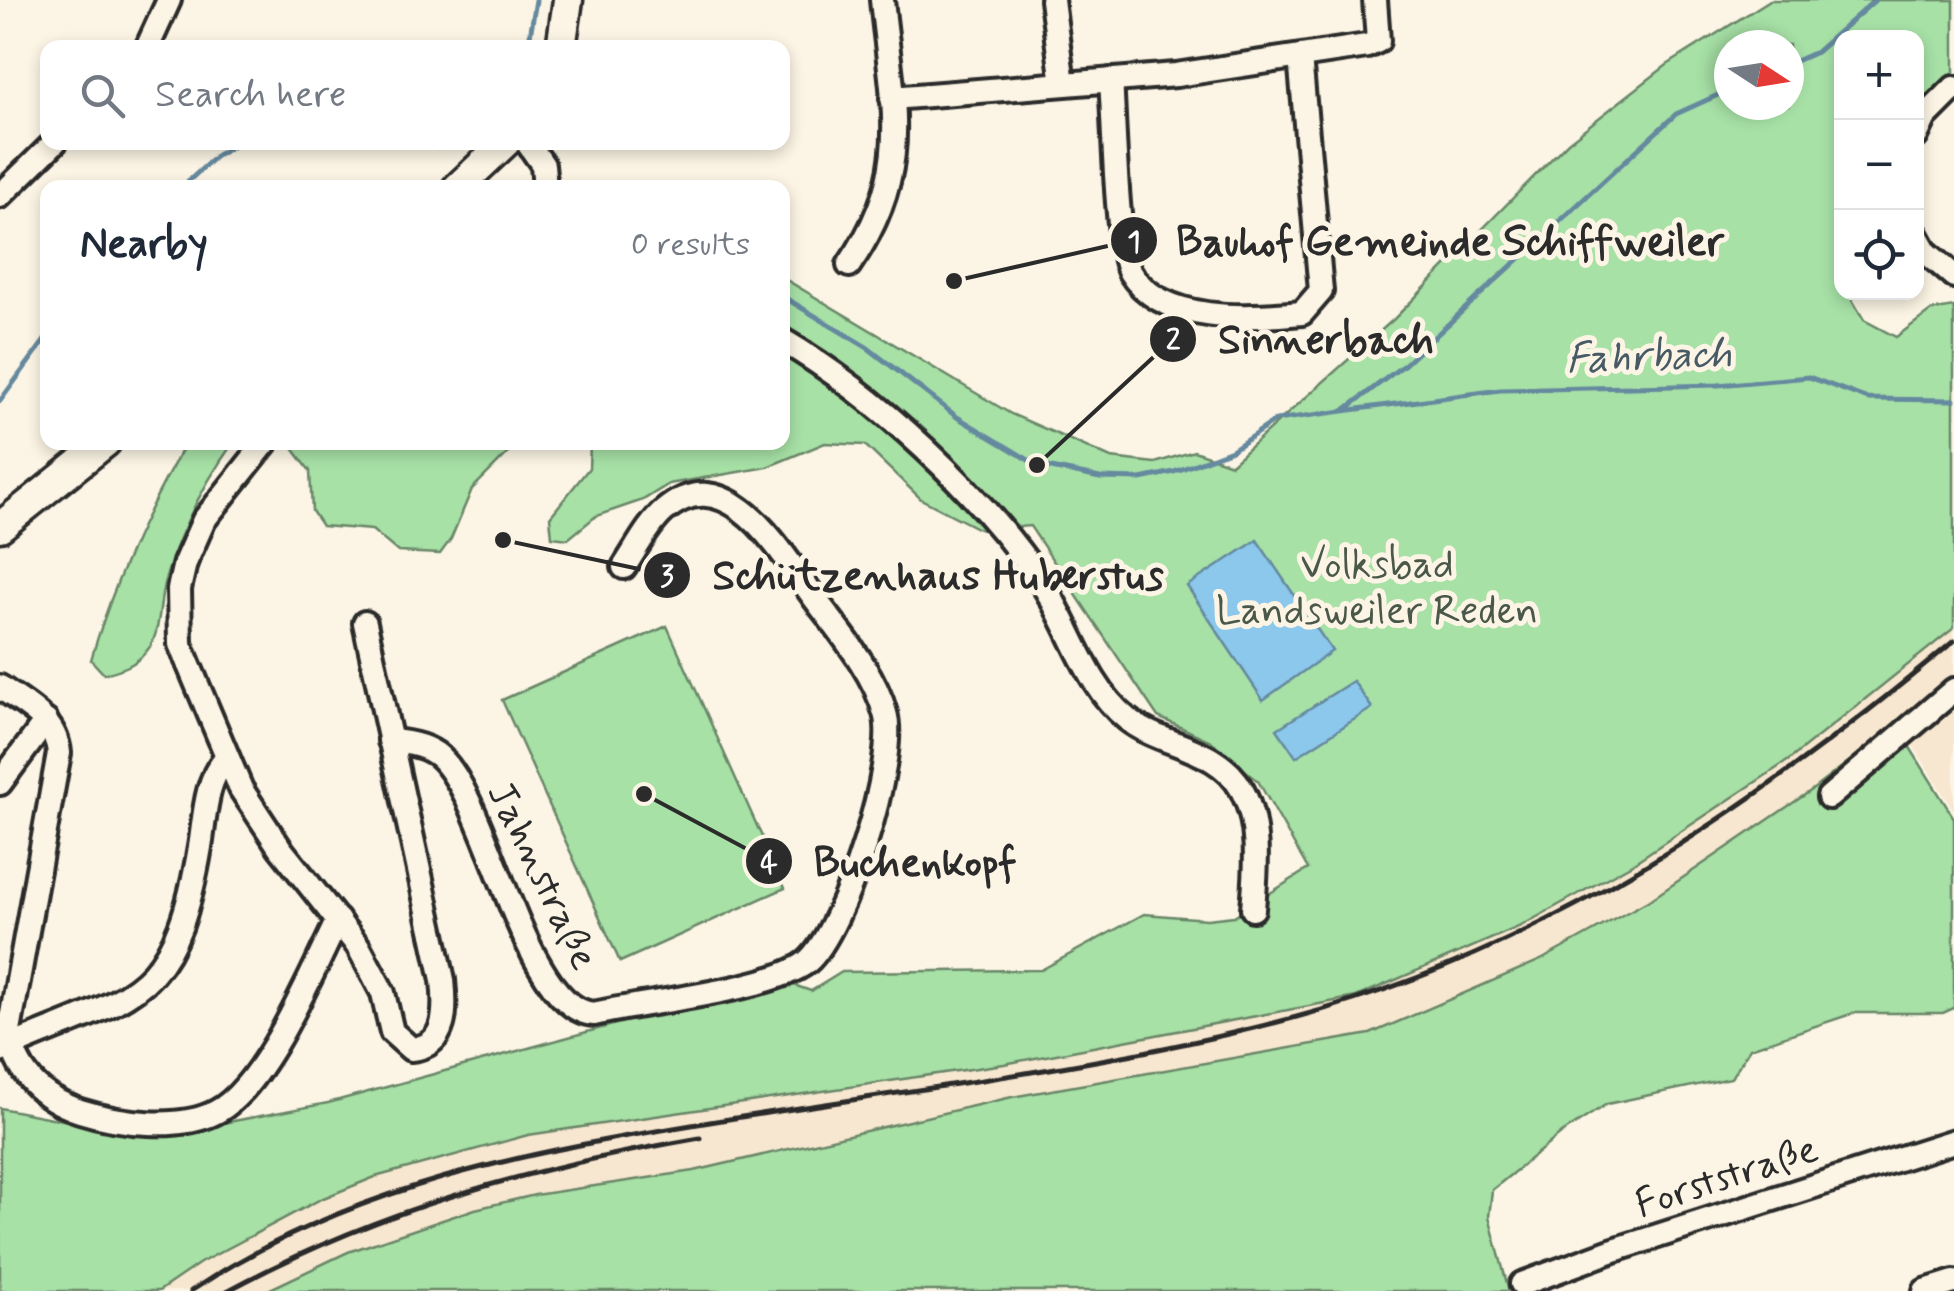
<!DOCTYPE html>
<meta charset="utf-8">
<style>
:root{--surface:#fff;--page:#f6f6f7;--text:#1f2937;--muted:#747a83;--line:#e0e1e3}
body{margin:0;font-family:Mynerve,sans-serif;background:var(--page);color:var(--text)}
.controls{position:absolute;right:30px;top:30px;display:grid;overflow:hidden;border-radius:20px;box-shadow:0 5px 15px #0003}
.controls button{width:90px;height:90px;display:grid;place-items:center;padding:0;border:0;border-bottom:2px solid var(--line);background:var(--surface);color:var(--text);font:50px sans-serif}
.compass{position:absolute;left:1714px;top:30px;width:90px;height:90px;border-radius:50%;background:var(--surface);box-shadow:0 5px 15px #0003;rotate:102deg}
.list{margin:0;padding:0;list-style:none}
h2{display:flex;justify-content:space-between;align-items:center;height:130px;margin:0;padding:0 40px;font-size:42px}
h2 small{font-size:32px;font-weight:400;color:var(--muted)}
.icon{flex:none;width:55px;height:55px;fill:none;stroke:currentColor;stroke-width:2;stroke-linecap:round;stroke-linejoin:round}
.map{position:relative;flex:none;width:1954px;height:1291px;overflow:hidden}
.search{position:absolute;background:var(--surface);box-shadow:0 5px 15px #0003;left:40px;top:40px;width:750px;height:110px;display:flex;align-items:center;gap:25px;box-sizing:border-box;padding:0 35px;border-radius:20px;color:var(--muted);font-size:38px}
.panel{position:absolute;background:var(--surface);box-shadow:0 5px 15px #0003;left:40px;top:180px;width:750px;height:270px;border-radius:20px}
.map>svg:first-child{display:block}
.built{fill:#f8e7d0}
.green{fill:#a7e1a6;stroke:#698668;stroke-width:2.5;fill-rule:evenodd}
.water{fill:#8bc8eb;stroke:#65899e;stroke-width:2.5}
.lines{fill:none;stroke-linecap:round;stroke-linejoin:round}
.stream{stroke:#65899e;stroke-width:5}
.minor-casing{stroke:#2b2b2b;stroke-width:30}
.major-casing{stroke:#2b2b2b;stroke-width:35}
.minor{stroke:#fcf5e5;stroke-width:22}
.major{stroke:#fcf5e5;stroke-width:28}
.rail{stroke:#2b2b2b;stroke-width:5}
.labels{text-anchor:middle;stroke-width:10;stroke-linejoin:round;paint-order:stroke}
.park-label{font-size:40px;fill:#4a584a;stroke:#fcf5e5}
.street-label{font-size:40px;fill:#2b2b2b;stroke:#fcf5e5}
.water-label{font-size:42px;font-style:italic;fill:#485a65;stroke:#fcf5e5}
.leader{fill:none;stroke:#2b2b2b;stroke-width:4}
.callout-dot{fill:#2b2b2b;stroke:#fcf5e5;stroke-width:4}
.mark-label{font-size:30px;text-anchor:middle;font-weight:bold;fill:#fff}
.callout-label{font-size:42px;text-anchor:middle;font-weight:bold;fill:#2b2b2b;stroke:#fcf5e5;stroke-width:10;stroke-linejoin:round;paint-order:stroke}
</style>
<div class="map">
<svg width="1954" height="1291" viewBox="0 0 1954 1291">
<rect width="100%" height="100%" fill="#fcf5e5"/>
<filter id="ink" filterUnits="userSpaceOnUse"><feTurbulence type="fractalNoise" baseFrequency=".01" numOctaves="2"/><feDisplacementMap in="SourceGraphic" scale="20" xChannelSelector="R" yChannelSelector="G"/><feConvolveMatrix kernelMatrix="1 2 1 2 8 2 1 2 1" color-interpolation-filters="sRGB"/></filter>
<g filter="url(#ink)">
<g class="built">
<path d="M 1954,628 L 1954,676 L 1871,747 L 1741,841 L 1653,898 L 1541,960 L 1370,1034 L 694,1171 L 535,1195 L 475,1209 L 348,1252 L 266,1291 L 159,1291 L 200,1263 L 321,1199 L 375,1177 L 528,1135 L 1004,1064 L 1356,997 L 1521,926 L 1632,864 L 1789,760 Z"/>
<path d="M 1954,695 L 1954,811 L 1906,734 Z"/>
</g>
<g class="green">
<path d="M 1770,0 L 1954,0 L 1954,76 L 1917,105 L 1916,38 L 1842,38 L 1842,186 L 1835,193 L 1842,292 L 1848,293 L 1864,320 L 1896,337 L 1931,311 L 1954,307 L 1954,628 L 1789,760 L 1632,864 L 1521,926 L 1356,997 L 1004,1064 L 528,1135 L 375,1177 L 321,1199 L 200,1263 L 159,1291 L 0,1291 L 0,1108 L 114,1130 L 197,1128 L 328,1103 L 638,1018 L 788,983 L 811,991 L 842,972 L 1041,970 L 1144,914 L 1207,919 L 1234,916 L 1308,869 L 1258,781 L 1211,741 L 1158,717 L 1030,526 L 981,530 L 921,499 L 865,445 L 825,443 L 767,467 L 669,484 L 643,500 L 596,516 L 568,539 L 552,537 L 550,517 L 589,468 L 590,443 L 782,442 L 783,278 L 1011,414 L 1111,458 L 1155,463 L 1194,451 L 1231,464 L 1394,319 L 1568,142 L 1667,65 ZM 1729,45 L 1789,45 L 1789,105 L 1729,105 Z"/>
<path d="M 186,443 L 233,443 C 203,485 180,530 165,580 C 159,600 161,631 149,648 C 137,665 123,669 104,674 L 91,660 C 113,584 146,511 186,443 Z"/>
<path d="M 289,443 L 518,443 L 472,489 L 451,539 L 440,554 L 398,552 L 372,530 L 322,526 L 312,511 L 310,471 Z"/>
<path d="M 667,626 L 785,888 L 620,962 L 502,700 Z"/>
<path d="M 1896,725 L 1954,818 L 1954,1008 L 1943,1013 L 1854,1013 L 1750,1048 L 1731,1078 L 1607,1104 L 1562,1133 L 1492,1190 L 1489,1217 L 1509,1291 L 266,1291 L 348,1252 L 475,1209 L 535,1195 L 694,1171 L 1012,1097 L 1370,1034 L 1541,960 L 1653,898 L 1812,790 Z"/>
</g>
<g class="water">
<path d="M 1257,540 L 1332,651 L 1263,700 L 1187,586 Z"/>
<path d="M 1353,681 L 1372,708 L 1296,757 L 1277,729 Z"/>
</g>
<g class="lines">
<g class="stream">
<path d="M 528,48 L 536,0"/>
<path d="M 1789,64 L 1816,52 L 1875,0"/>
<path d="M 417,142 L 438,148 L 456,142"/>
<path d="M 181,188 L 217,155 L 241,142"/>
<path d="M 782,296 L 868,348 L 957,417 L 1037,465 L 1100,478 L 1141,479 L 1174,472 L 1232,450 L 1276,420 L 1500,390 L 1718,385 L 1809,377 L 1868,399 L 1954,400"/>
<path d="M 0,401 L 48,336"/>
<path d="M 1346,409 L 1405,364 L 1676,114 L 1729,90"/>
</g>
<defs>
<g id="minor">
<path d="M 1052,0 L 1063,84"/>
<path d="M 147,48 L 169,0"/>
<path d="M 1111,80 C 1114,117 1116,247 1130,272 C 1162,325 1251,318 1302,313 L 1321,291 L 1300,57"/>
<path d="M 892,98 L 1176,75 L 1367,46 L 1378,41 L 1375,0"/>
<path d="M 1916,136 L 1925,117 L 1954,88"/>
<path d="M 527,142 L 543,165 L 545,188"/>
<path d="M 0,196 L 55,142"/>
<path d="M 1916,234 L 1926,252 L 1954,276"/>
<path d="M 849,265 C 914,171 893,107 882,0"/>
<path d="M 782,340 C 876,395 982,494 1042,583 C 1071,626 1085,685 1127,719 C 1162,747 1218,746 1242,790 C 1261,825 1256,871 1253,909"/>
<path d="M 266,442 L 204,520 L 185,563 L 179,589 L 180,644 L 241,789 L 280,848 L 358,946 L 383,993 L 392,1032 L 411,1049 C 448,1046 446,1009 443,980 L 365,623"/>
<path d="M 0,687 C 26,706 56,719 59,753 L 9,1031 C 15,1071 40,1098 80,1111 C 118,1123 180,1131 216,1112 C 266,1086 313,969 338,920"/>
<path d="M 390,741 C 407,742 427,745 440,757 C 490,803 524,1010 594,1014 C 643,1002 772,990 807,962 C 844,931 899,759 885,713 C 874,671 838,630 813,596 C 782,554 727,456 664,511 C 648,525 636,549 624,567"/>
<path d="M 0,783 L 46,721"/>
<path d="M 1829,797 L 1954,690"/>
<path d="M 0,1051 C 131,993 173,1006 200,847 C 205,817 205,782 225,759"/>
<path d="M 1522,1284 L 1611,1251 L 1954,1141"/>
<path d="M 1925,1291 L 1954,1282"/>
</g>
<g id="major">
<path d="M 561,48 L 568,0"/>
<path d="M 457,188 L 506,142"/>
<path d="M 0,527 L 106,442"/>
</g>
</defs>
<use href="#minor" class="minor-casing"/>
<use href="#major" class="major-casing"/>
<use href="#minor" class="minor"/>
<use href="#major" class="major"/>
<g class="rail">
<path d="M 191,1291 C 349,1185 532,1151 716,1121 C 905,1090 1110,1067 1293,1018 C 1545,951 1756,807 1954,641"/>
<path d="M 227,1291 C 381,1208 529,1168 700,1138"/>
</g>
</g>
</g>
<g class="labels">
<g class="park-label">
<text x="1377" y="577">Volksbad<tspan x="1377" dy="46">Landsweiler Reden</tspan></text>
</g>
<g class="street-label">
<text transform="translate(544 875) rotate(64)" y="14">Jahnstraße</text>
<text transform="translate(1726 1175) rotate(-18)" y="14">Forststraße</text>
</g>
<g class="water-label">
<text transform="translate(1649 354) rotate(-2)" y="15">Fahrbach</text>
</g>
</g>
<path class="leader" d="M954 281L1134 240M1037 465L1173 339M503 540L667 575M644 794L769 861"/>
<g class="callout-dot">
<circle cx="954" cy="281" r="10"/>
<circle cx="1037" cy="465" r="10"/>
<circle cx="503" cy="540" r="10"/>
<circle cx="644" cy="794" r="10"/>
<circle cx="1134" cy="240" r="25"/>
<circle cx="1173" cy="339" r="25"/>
<circle cx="667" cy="575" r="25"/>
<circle cx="769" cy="861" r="25"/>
</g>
<g class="mark-label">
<text x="1134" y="251">1</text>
<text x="1173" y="349">2</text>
<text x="667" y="585">3</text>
<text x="769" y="872">4</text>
</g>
<g class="callout-label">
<text x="1450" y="255">Bauhof Gemeinde Schiffweiler</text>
<text x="1326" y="353">Sinnerbach</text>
<text x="938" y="589">Schützenhaus Huberstus</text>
<text x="915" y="876">Buchenkopf</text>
</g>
</svg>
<div class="controls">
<button>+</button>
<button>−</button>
<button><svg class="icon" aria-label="locate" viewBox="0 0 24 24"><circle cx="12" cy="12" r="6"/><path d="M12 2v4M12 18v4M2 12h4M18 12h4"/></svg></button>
</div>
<svg class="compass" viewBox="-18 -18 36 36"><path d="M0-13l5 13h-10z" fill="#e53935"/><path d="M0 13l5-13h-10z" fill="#747a83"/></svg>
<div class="search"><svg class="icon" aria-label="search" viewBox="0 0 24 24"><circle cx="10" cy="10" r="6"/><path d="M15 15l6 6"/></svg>Search here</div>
<section class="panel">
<h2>Nearby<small>0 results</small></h2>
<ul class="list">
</ul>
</section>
</div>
